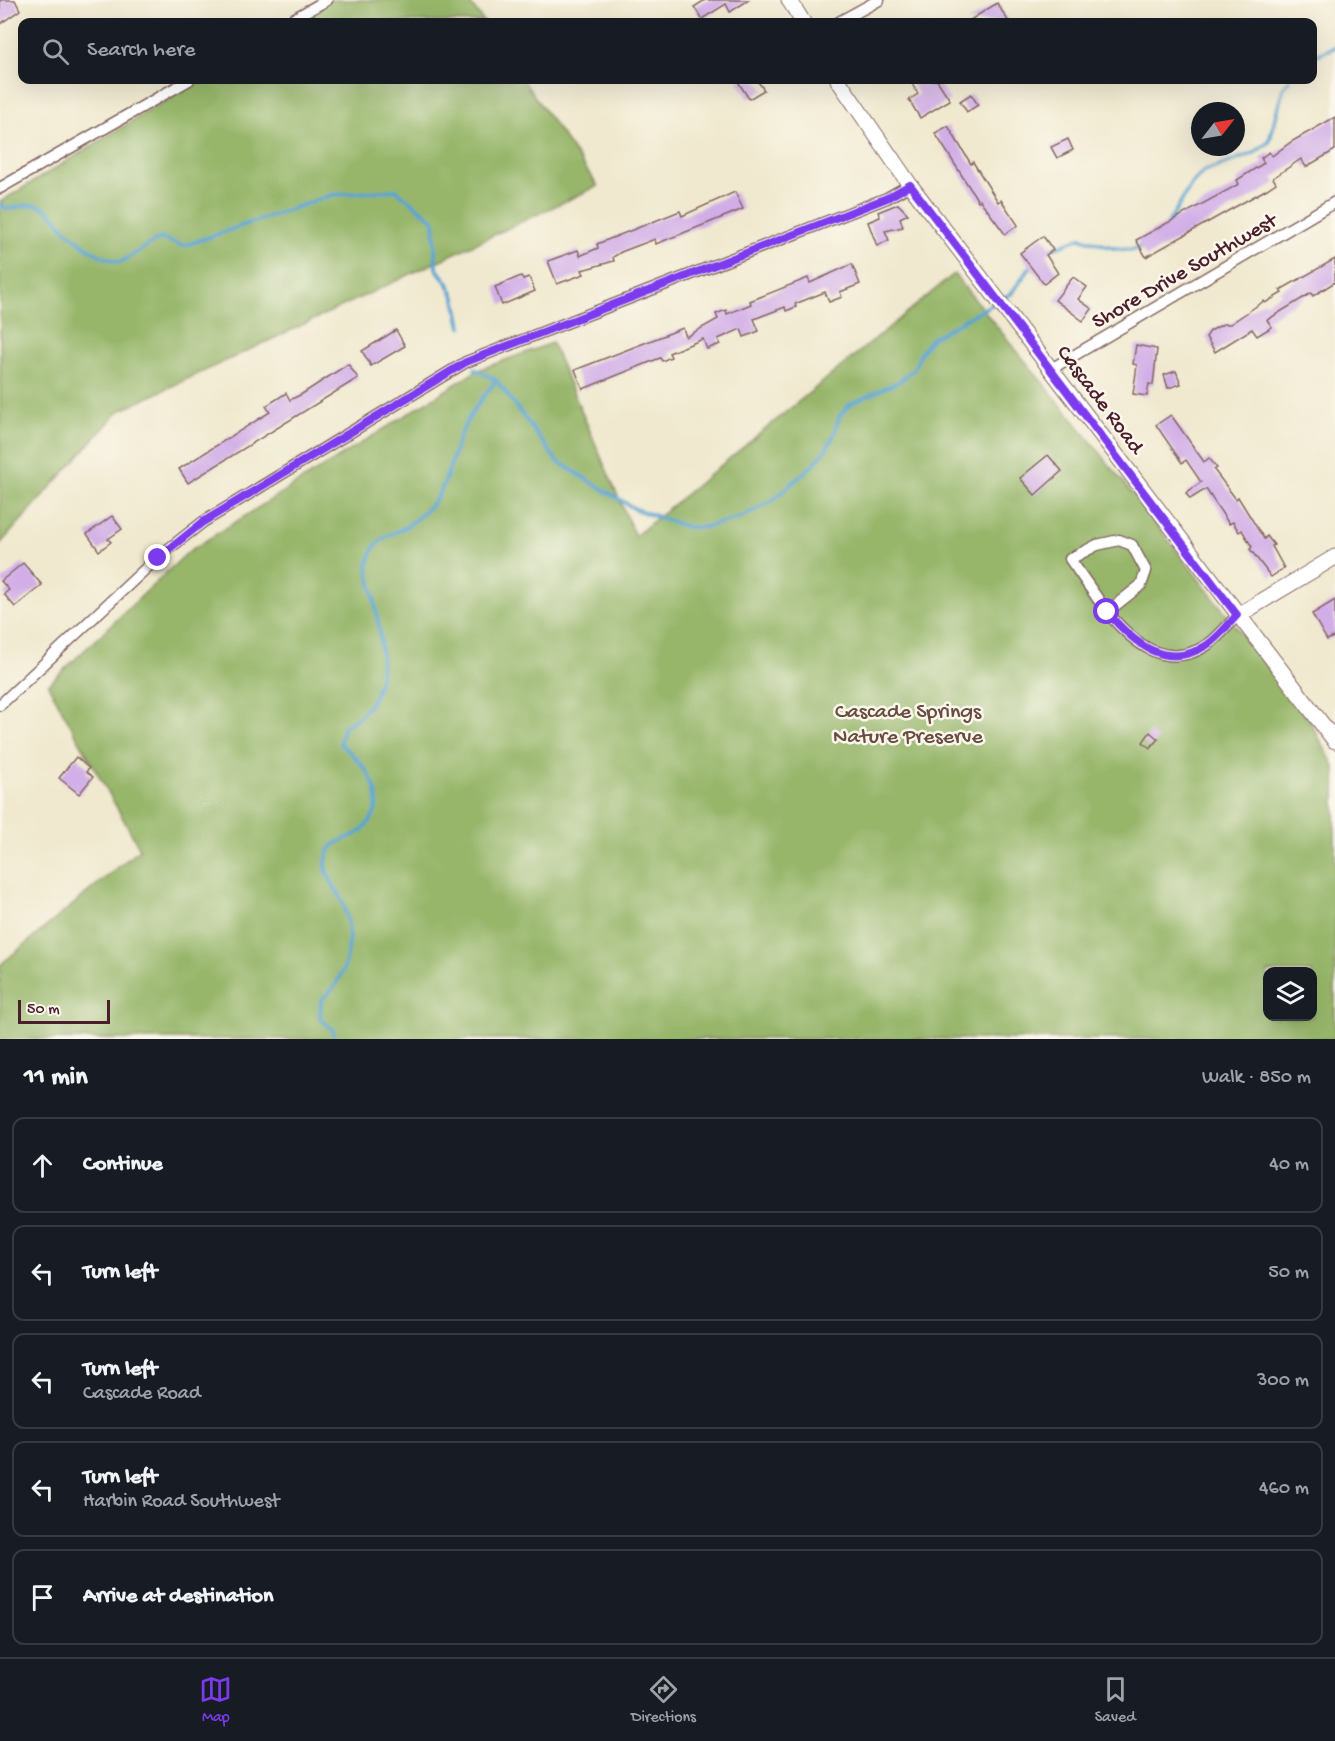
<!DOCTYPE html>
<meta charset="utf-8">
<style>
:root{--surface:#171b24;--page:#20242c;--text:#f1f3f6;--muted:#9ea1a6;--line:#363941;--accent:#7c3aed}
body{margin:0;font-family:"Gochi Hand",sans-serif;background:var(--page);color:var(--text)}
.controls{position:absolute;right:18px;bottom:18px;display:grid;overflow:hidden;border-radius:12px;box-shadow:0 6px 24px #0002}
.controls button{width:54px;height:54px;display:grid;place-items:center;padding:0;border:0;border-bottom:2px solid var(--line);background:var(--surface);color:var(--text);font:30px sans-serif}
.compass{position:absolute;left:1191px;top:102px;width:54px;height:54px;border-radius:50%;background:var(--surface);box-shadow:0 6px 24px #0002;rotate:59deg}
.scale{position:absolute;left:18px;bottom:15px;width:92px;box-sizing:border-box;padding-left:6px;border:3px solid #4a1f2b;border-top:0;font-size:16px;line-height:21px;white-space:nowrap;color:#4a1f2b;-webkit-text-stroke:4px #fbf7ec;paint-order:stroke}
.stop{position:absolute;width:18px;height:18px;margin:-14px;border:4px solid #7c3aed;border-radius:50%;background:#fff}
.stop.end{background:#7c3aed;border-color:#fff;box-shadow:0 2px 6px #0008}
.list{margin:0;padding:0;list-style:none}
h2{display:flex;justify-content:space-between;align-items:center;height:78px;margin:0;padding:0 24px;font-size:26px}
h2 small{font-size:20px;font-weight:400;color:var(--muted)}
.list li{display:grid;grid-template-columns:39px 1fr auto;gap:18px;align-items:center;box-sizing:border-box;height:96px;margin:0 12px 12px;padding:0 12px;border:2px solid var(--line);border-radius:12px}
.list b{display:block;font-size:22px;white-space:nowrap}
.list p{margin:0;font-size:20px;white-space:nowrap;color:var(--muted)}
.list em{font-size:20px;font-style:normal;color:var(--muted)}
.icon{flex:none;width:33px;height:33px;fill:none;stroke:currentColor;stroke-width:2;stroke-linecap:round;stroke-linejoin:round}
.map{position:relative;flex:none;width:1335px;height:1039px;overflow:hidden}
.search{position:absolute;background:var(--surface);box-shadow:0 6px 24px #0002;left:18px;right:18px;top:18px;height:66px;display:flex;align-items:center;gap:15px;box-sizing:border-box;padding:0 21px;border-radius:12px;color:var(--muted);font-size:22px}
.sheet{height:618px;background:var(--surface)}
nav{display:flex;justify-content:space-around;align-items:center;box-sizing:border-box;height:84px;border-top:2px solid var(--line);background:var(--surface);font-size:16px;color:var(--muted)}
nav a{display:grid;justify-items:center;gap:3px}
nav .on{color:var(--accent)}
.map>svg:first-child{display:block}
.forest{fill:#97b66a;stroke:#706a4a;stroke-width:1.5;fill-rule:evenodd}
.lines{fill:none;stroke-linecap:round;stroke-linejoin:round}
.stream{stroke:#59a3d1;stroke-width:4}
.building{fill:#d1aee7}
.street-casing{stroke:#846664;stroke-width:13}
.secondary-casing{stroke:#846664;stroke-width:17}
.street{stroke:#fff;stroke-width:10}
.secondary{stroke:#fff;stroke-width:15}
.route{stroke:#7c3aed;stroke-width:8}
.labels{text-anchor:middle;stroke-width:5;stroke-linejoin:round;paint-order:stroke}
.street-label{font-size:22px;fill:#4a1f2b;stroke:#fbf7ec}
.park-label{font-size:22px;fill:#674c3f;stroke:#fbf7ec}
</style>
<div class="map">
<svg width="1335" height="1039" viewBox="0 0 1335 1039">
<rect width="100%" height="100%" fill="#fbf7ec"/>
<filter id="ink" filterUnits="userSpaceOnUse"><feTurbulence type="fractalNoise" baseFrequency=".0167" numOctaves="2"/><feDisplacementMap in="SourceGraphic" scale="12" xChannelSelector="R" yChannelSelector="G"/><feConvolveMatrix kernelMatrix="1 2 1 2 8 2 1 2 1" color-interpolation-filters="sRGB"/></filter>
<filter id="wash" filterUnits="userSpaceOnUse"><feTurbulence type="fractalNoise" baseFrequency=".008" numOctaves="4" result="noise"/><feDisplacementMap in="SourceGraphic" scale="24" xChannelSelector="R" yChannelSelector="G"/><feGaussianBlur stdDeviation="1.35" result="paint"/><feColorMatrix in="noise" values="0 0 0 0 0 0 0 0 0 0 0 0 0 0 0 0 0 1.4 0 .05"/><feComposite in="paint" operator="in"/></filter>
<g filter="url(#wash)">
<rect width="100%" height="100%" fill="#f0e9cf"/>
<g class="forest">
<path d="M 328,0 L 468,0 L 484,22 L 291,22 Z"/>
<path d="M 199,80 L 523,80 L 598,186 L 119,411 L 0,544 L 0,202 Z"/>
<path d="M 954,274 L 1101,454 L 1310,721 L 1335,768 L 1335,1039 L 0,1039 L 0,965 L 140,849 L 48,685 L 189,551 L 478,370 L 552,343 L 635,536 ZM 1268,972 L 1312,972 L 1312,1017 L 1268,1017 Z"/>
</g>
<g class="lines">
<g class="stream">
<path d="M 1312,57 L 1335,47"/>
<path d="M 1,204 L 7,209 C 15,208 26,204 34,205 C 50,206 56,220 66,230 C 82,244 99,259 121,262 L 160,238 L 183,246 L 332,195 L 396,190 L 434,220 L 436,268 L 447,282 L 455,298 L 461,327"/>
<path d="M 1167,225 L 1191,185 L 1203,172 L 1254,153 L 1269,142 L 1283,89 L 1289,80"/>
<path d="M 1049,250 L 1080,238 L 1114,248 L 1132,250 L 1145,246"/>
<path d="M 1002,299 L 1012,293 L 1032,264"/>
<path d="M 475,369 L 496,380 L 557,461 L 635,509 L 687,527 L 705,527 L 740,518 L 772,501 L 813,465 L 825,451 L 834,435 L 839,417 L 850,404 L 900,381 L 914,369 L 921,352 L 932,338 L 996,302"/>
<path d="M 334,1039 L 333,1030 L 320,1018 L 321,1000 C 351,976 355,935 342,900 C 338,891 326,877 326,867 C 326,837 347,842 361,831 C 395,801 368,766 340,744 L 343,727 C 397,700 381,640 373,592 C 371,583 366,570 369,561 C 375,536 390,537 407,526 C 416,520 424,512 431,505 C 451,482 451,450 465,425 C 473,409 486,394 496,380"/>
</g>
</g>
<g id="blocks">
<g class="building">
<path d="M 0,0 L 15,0 L 20,10 L 0,24 Z"/>
<path d="M 705,0 L 749,0 L 730,12 L 726,4 L 702,19 L 694,7 Z"/>
<path d="M 997,3 L 1009,22 L 967,22 Z"/>
<path d="M 737,80 L 757,80 L 764,90 L 749,99 Z"/>
<path d="M 910,80 L 937,80 L 950,100 L 920,118 L 909,100 L 918,94 Z"/>
<path d="M 971,94 L 978,105 L 967,112 L 960,101 Z"/>
<path d="M 1335,117 L 1335,150 L 1306,167 L 1301,159 L 1273,178 L 1276,183 L 1267,189 L 1146,257 L 1136,240 L 1239,184 L 1237,180 L 1264,163 L 1261,158 L 1269,152 L 1272,156 L 1291,142 Z"/>
<path d="M 948,126 L 971,164 L 973,162 L 998,202 L 1001,200 L 1018,225 L 1005,234 L 980,200 L 978,201 L 935,133 Z"/>
<path d="M 1068,139 L 1073,150 L 1057,158 L 1051,147 Z"/>
<path d="M 735,192 L 743,209 L 656,244 L 655,239 L 621,252 L 613,257 L 614,261 L 582,270 L 584,274 L 557,284 L 548,261 L 578,250 L 580,256 L 598,248 L 597,244 L 680,211 L 682,216 Z"/>
<path d="M 898,204 L 908,214 L 900,218 L 903,227 L 885,231 L 889,240 L 877,246 L 868,222 L 880,217 L 878,212 Z"/>
<path d="M 1043,236 L 1053,250 L 1046,255 L 1058,273 L 1044,284 L 1020,253 Z"/>
<path d="M 1335,259 L 1335,282 L 1313,296 L 1311,293 L 1267,320 L 1272,327 L 1257,336 L 1252,329 L 1215,352 L 1206,337 L 1210,331 L 1223,324 L 1230,324 L 1264,301 L 1265,303 L 1282,293 L 1280,290 Z"/>
<path d="M 852,264 L 860,284 L 840,292 L 842,297 L 829,302 L 825,292 L 795,304 L 796,307 L 786,311 L 785,307 L 754,319 L 759,331 L 744,337 L 741,329 L 718,339 L 720,344 L 707,349 L 703,339 L 669,353 L 671,357 L 662,361 L 660,358 L 583,389 L 575,370 L 683,328 L 686,337 L 718,319 L 716,314 L 726,310 L 727,314 L 751,304 L 750,301 L 808,278 L 810,283 Z"/>
<path d="M 521,276 L 523,279 L 529,277 L 535,291 L 502,305 L 495,287 Z"/>
<path d="M 1073,277 L 1087,287 L 1078,299 L 1092,309 L 1083,321 L 1055,300 Z"/>
<path d="M 396,330 L 405,346 L 371,366 L 362,351 Z"/>
<path d="M 1136,345 L 1157,349 L 1153,385 L 1149,384 L 1147,396 L 1133,394 L 1137,365 L 1133,364 Z"/>
<path d="M 348,364 L 358,378 L 188,483 L 179,469 L 270,412 L 266,406 L 286,393 L 290,400 L 302,394 Z"/>
<path d="M 1176,371 L 1181,384 L 1168,388 L 1164,375 Z"/>
<path d="M 1171,415 L 1204,462 L 1209,458 L 1217,468 L 1214,470 L 1236,499 L 1238,497 L 1264,539 L 1267,536 L 1274,545 L 1272,546 L 1284,568 L 1271,577 L 1250,549 L 1252,547 L 1242,530 L 1239,532 L 1233,522 L 1229,524 L 1206,489 L 1190,499 L 1186,493 L 1201,482 L 1186,460 L 1182,463 L 1156,425 Z"/>
<path d="M 1048,455 L 1062,471 L 1035,495 L 1020,478 Z"/>
<path d="M 112,516 L 122,529 L 108,539 L 111,542 L 99,551 L 87,534 Z"/>
<path d="M 23,563 L 42,585 L 15,607 L 4,594 L 9,590 L 1,581 Z"/>
<path d="M 1335,600 L 1335,636 L 1327,640 L 1312,614 Z"/>
<path d="M 1150,732 L 1158,739 L 1150,748 L 1143,742 Z"/>
<path d="M 76,757 L 89,768 L 86,772 L 93,777 L 79,794 L 59,778 Z"/>
</g>
</g>
</g>
<g filter="url(#ink)">
<use href="#blocks" fill-opacity="0" stroke="#846664" stroke-width="1.5"/>
<g class="lines">
<defs>
<g id="street">
<path d="M 288,22 L 327,0"/>
<path d="M 839,22 L 879,0"/>
<path d="M 0,188 L 189,80"/>
<path d="M 1051,369 L 1335,202"/>
<path d="M 1119,540 L 1132,545 L 1146,571 L 1141,585 L 1107,612 L 1070,559 L 1097,545 Z"/>
<path d="M 1107,612 C 1133,642 1165,672 1207,645 C 1218,638 1228,625 1237,616"/>
<path d="M 0,705 L 157,558 L 203,522 L 466,362 L 887,198 L 910,185"/>
</g>
<g id="secondary">
<path d="M 789,0 L 803,22"/>
<path d="M 838,80 L 910,185 L 1335,741"/>
<path d="M 1237,616 L 1335,557"/>
</g>
</defs>
<use href="#street" class="street-casing"/>
<use href="#secondary" class="secondary-casing"/>
<use href="#street" class="street"/>
<use href="#secondary" class="secondary"/>
</g>
</g>
<g class="lines" filter="url(#ink)">
<path class="route" d="M 158,558 L 203,522 L 466,362 L 887,198 L 910,185 L 1237,615 C 1228,625 1218,638 1207,645 C 1165,672 1133,642 1107,612"/>
</g>
<g class="labels">
<g class="street-label">
<text transform="translate(1183 269) rotate(-30)" y="8">Shore Drive Southwest</text>
<text transform="translate(1102 398) rotate(53)" y="8">Cascade Road</text>
</g>
<g class="park-label">
<text x="908" y="717">Cascade Springs<tspan x="908" dy="25">Nature Preserve</tspan></text>
</g>
</g>
</svg>
<div class="controls">
<button><svg class="icon" aria-label="layers" viewBox="0 0 24 24"><path d="M12 4l9 5-9 5-9-5zM3 14l9 5 9-5"/></svg></button>
</div>
<svg class="compass" viewBox="-18 -18 36 36"><path d="M0-13l5 13h-10z" fill="#e53935"/><path d="M0 13l5-13h-10z" fill="#9ea1a6"/></svg>
<div class="scale">50 m</div>
<div class="stop" style="left:1107px;top:612px"></div>
<div class="stop end" style="left:158px;top:558px"></div>
<div class="search"><svg class="icon" aria-label="search" viewBox="0 0 24 24"><circle cx="10" cy="10" r="6"/><path d="M15 15l6 6"/></svg>Search here</div>
</div>
<section class="sheet">
<h2>11 min<small>Walk · 850 m</small></h2>
<ul class="list">
<li><svg class="icon" aria-label="ahead" viewBox="0 0 24 24"><path d="M12 20V5M6 11l6-6 6 6"/></svg><div><b>Continue</b></div><em>40 m</em></li>
<li><svg class="icon" aria-label="left" viewBox="0 0 24 24"><path d="M17 20v-9H6M10 6l-5 5 5 5"/></svg><div><b>Turn left</b></div><em>50 m</em></li>
<li><svg class="icon" aria-label="left" viewBox="0 0 24 24"><path d="M17 20v-9H6M10 6l-5 5 5 5"/></svg><div><b>Turn left</b><p>Cascade Road</p></div><em>300 m</em></li>
<li><svg class="icon" aria-label="left" viewBox="0 0 24 24"><path d="M17 20v-9H6M10 6l-5 5 5 5"/></svg><div><b>Turn left</b><p>Harbin Road Southwest</p></div><em>460 m</em></li>
<li><svg class="icon" aria-label="arrive" viewBox="0 0 24 24"><path d="M6 21V4h12l-3 4 3 4H6"/></svg><div><b>Arrive at destination</b></div></li>
</ul>
</section>
<nav>
<a class="on"><svg class="icon" aria-label="map" viewBox="0 0 24 24"><path d="M3 6l6-2 6 2 6-2v14l-6 2-6-2-6 2zM9 4v14M15 6v14"/></svg>Map</a>
<a><svg class="icon" aria-label="directions" viewBox="0 0 24 24"><path d="M12 3l9 9-9 9-9-9zM9 14v-3h6M13 9l2 2-2 2"/></svg>Directions</a>
<a><svg class="icon" aria-label="saved" viewBox="0 0 24 24"><path d="M7 4h10v16l-5-4-5 4z"/></svg>Saved</a>
</nav>
